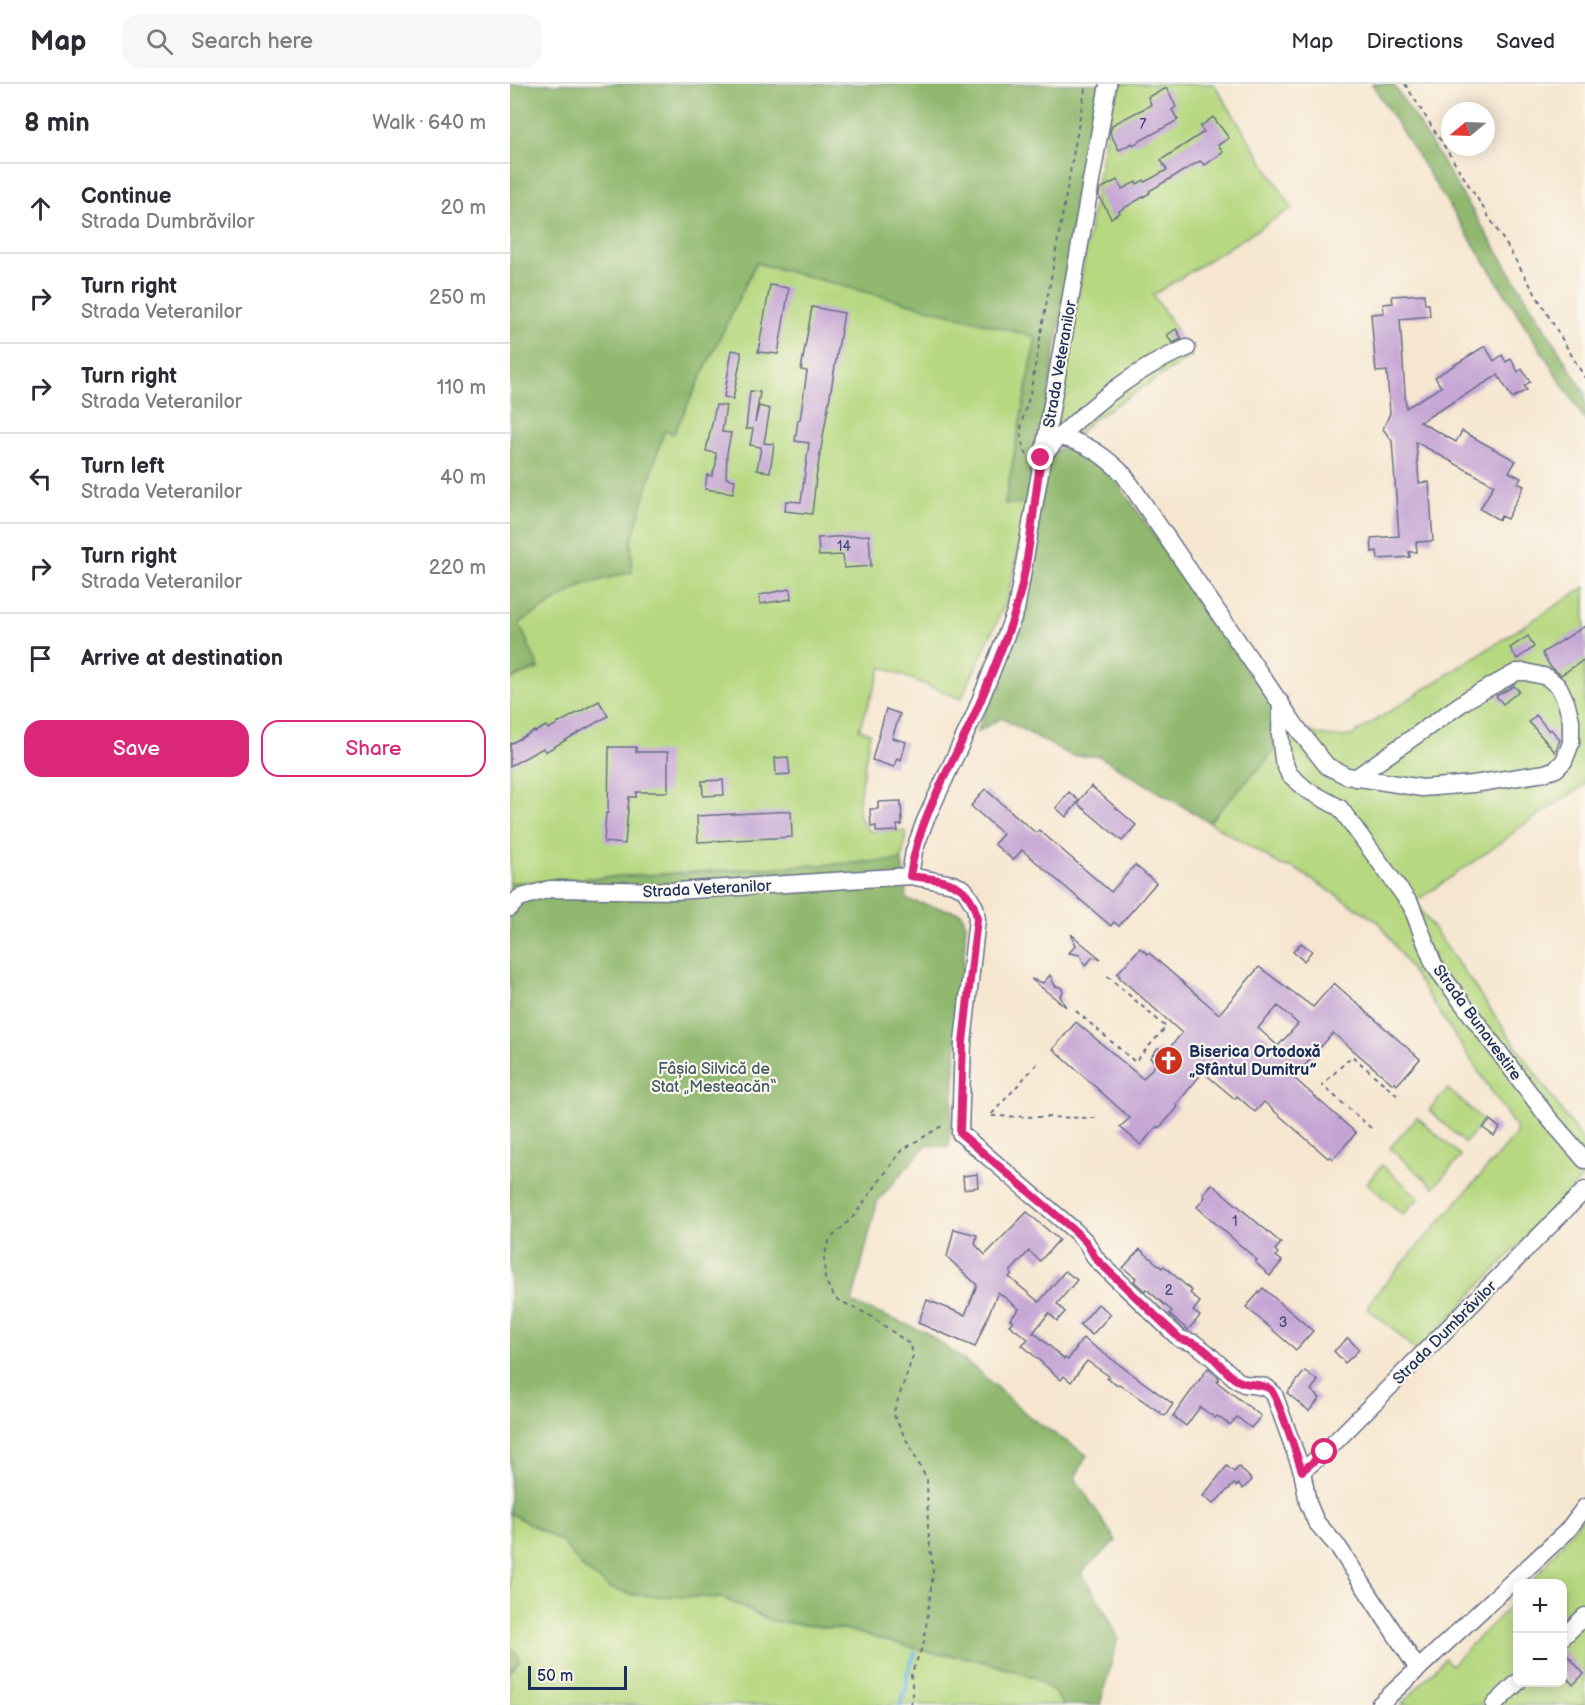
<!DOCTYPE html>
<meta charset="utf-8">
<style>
:root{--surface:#fff;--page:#f7f7f7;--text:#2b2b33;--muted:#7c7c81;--line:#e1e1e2;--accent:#db2777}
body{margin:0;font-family:"Balsamiq Sans",sans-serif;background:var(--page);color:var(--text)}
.controls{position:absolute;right:18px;bottom:18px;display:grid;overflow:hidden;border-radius:12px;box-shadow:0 3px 15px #0003}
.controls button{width:54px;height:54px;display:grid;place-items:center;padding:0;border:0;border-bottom:2px solid var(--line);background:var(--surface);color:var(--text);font:30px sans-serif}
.compass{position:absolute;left:931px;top:18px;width:54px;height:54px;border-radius:50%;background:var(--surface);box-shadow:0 3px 15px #0003;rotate:251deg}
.scale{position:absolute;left:18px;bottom:15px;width:99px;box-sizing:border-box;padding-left:6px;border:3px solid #1b2f5e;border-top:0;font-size:16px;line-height:21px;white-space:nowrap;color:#1b2f5e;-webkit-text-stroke:4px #fbf7ec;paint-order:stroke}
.stop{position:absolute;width:18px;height:18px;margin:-14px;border:4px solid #db2777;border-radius:50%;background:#fff}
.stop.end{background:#db2777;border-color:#fff;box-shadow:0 2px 6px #0008}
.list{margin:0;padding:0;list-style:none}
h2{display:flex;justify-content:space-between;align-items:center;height:78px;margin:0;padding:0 24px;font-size:26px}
h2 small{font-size:20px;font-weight:400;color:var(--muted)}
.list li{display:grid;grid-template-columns:39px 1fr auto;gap:18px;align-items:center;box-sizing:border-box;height:90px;padding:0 24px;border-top:2px solid var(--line)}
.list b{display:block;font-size:22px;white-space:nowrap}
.list p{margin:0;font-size:20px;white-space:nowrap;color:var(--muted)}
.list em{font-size:20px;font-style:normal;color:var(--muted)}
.actions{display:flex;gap:12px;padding:18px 24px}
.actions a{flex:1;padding:14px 0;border:2px solid var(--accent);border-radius:18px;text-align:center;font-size:21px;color:var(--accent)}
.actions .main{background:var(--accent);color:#fff}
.icon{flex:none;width:33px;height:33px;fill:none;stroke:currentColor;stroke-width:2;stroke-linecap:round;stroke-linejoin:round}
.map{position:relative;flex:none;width:1075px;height:1621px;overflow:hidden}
header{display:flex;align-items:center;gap:36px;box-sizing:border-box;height:84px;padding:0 30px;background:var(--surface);border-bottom:2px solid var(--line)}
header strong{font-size:28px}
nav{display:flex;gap:33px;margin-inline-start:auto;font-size:21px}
.search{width:420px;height:54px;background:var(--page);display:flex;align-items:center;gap:15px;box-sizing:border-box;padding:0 21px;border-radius:18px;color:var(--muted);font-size:22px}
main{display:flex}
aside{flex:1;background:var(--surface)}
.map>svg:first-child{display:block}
.green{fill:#b6d880;stroke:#68846f;stroke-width:1.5}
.forest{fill:#90b86e;stroke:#567466;stroke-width:1.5}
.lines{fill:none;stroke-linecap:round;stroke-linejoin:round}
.stream{stroke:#6ab3e2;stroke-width:4}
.building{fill:#c4a4d4;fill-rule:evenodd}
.minor-casing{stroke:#686f86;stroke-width:19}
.path{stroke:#686f86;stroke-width:2;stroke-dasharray:4.5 4.5;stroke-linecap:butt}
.minor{stroke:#fff;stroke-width:16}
.route{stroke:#db2777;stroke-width:8}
.labels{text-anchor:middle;stroke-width:4.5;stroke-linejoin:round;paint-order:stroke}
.number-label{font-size:14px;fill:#454c7c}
.street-label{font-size:16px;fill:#1b2f5e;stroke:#fbf7ec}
.poi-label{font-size:16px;font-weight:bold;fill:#1b2f5e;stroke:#fbf7ec;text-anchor:start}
.park-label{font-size:16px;fill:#425966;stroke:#fbf7ec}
</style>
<header>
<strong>Map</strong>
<div class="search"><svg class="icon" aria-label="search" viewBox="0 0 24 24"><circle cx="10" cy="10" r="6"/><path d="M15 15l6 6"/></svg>Search here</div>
<nav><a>Map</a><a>Directions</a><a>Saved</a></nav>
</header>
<main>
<aside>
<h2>8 min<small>Walk · 640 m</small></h2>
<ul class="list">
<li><svg class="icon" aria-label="ahead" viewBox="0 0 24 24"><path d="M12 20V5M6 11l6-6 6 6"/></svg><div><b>Continue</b><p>Strada Dumbrăvilor</p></div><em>20 m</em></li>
<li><svg class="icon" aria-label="right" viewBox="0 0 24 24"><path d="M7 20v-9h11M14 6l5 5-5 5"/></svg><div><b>Turn right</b><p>Strada Veteranilor</p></div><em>250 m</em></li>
<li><svg class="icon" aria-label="right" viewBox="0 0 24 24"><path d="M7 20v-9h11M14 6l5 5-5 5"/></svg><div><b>Turn right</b><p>Strada Veteranilor</p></div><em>110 m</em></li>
<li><svg class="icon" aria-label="left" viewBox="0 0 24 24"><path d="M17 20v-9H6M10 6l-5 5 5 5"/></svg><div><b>Turn left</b><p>Strada Veteranilor</p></div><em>40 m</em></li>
<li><svg class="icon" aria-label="right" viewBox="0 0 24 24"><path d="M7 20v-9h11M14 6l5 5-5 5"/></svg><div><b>Turn right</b><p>Strada Veteranilor</p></div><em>220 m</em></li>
<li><svg class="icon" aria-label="arrive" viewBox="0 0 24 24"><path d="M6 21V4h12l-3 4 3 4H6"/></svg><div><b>Arrive at destination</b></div></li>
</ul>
<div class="actions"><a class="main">Save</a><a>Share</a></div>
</aside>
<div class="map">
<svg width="1075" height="1621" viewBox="0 0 1075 1621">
<rect width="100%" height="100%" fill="#fbf7ec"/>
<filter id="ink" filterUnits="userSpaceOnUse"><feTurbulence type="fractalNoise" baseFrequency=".0167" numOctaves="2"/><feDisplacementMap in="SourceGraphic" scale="12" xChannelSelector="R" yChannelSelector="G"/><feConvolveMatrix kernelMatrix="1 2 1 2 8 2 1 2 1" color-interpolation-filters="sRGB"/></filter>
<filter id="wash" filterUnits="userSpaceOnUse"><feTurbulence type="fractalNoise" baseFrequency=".008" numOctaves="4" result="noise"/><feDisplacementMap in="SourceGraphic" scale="24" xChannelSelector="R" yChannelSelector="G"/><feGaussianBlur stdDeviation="1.35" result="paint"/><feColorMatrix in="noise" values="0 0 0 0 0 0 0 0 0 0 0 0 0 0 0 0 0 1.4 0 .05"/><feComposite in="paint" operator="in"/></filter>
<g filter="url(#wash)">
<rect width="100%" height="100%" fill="#f6e6d0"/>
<g class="green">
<path d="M 604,0 L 704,0 L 782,124 L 643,211 L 666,245 L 657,251 L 665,264 L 674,259 L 682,272 L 583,335 L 570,349 L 546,343 Z"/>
<path d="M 246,179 L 526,253 L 495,419 L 519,419 L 497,516 L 451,615 L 372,583 L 349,645 L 360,649 L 350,708 L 348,730 L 359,747 L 396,747 L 392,776 L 0,799 L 0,596 L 29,584 L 9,539 L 72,501 L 122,488 L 121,458 L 154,347 L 164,349 Z"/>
<path d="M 1075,503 L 1075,700 L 1005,747 L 995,756 L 905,818 L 1075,1060 L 1075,1091 L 907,1268 L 883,1245 L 858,1225 L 865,1211 L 1006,1051 L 1006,1044 L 870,839 L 784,784 L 771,781 L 699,738 L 764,668 L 765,622 C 793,645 804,656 841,652 Z"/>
<path d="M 938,1005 L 974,1037 L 955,1059 L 919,1026 Z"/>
<path d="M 907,1033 L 951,1072 L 924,1103 L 880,1064 Z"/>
<path d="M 872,1081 L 909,1114 L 893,1131 L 857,1099 Z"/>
<path d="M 0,1429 L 52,1458 L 74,1485 L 100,1504 L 125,1511 L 213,1514 L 262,1537 L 338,1546 L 422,1569 L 461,1574 L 525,1593 L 546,1610 L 553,1621 L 0,1621 Z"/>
<path d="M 1075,1430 L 1075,1621 L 891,1621 L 935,1574 L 941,1581 L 1007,1515 L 1008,1598 L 1052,1598 L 1052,1500 L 1021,1499 Z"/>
</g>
<g class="forest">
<path d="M 0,0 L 591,0 L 519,419 L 495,420 L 526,253 L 246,179 L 164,349 L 154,347 L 121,458 L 122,488 L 72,501 L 9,539 L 29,584 L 0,595 Z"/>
<path d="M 862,0 L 883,0 L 910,42 L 1075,309 L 1075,336 Z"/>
<path d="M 564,361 L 597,384 L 765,622 L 764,668 L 699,738 L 589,672 L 562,672 L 491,634 L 467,648 L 513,526 L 538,380 L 546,366 Z"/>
<path d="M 392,776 L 397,816 L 451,829 L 456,840 L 439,1063 L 416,1061 L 367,1118 L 342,1219 L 415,1248 L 466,1285 L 522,1335 L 577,1371 L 565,1394 L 606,1457 L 571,1488 L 598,1532 L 608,1554 L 590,1621 L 553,1621 L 546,1610 L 525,1593 L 461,1574 L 422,1569 L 338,1546 L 262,1537 L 213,1514 L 125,1511 L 100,1504 L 74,1485 L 52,1458 L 0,1429 L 0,799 Z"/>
<path d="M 0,1564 L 7,1569 L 10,1576 L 0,1589 Z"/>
</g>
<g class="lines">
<path class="stream" d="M 390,1621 L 397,1602 L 397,1591 L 405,1569"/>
</g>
<g id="blocks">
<g class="building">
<path d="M 657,4 L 666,23 L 662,26 L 668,36 L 623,61 L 622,59 L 609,66 L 600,49 L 602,41 L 641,21 L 638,13 Z"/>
<path d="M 703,33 L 719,54 L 708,61 L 713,68 L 695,81 L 690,77 L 639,107 L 640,109 L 609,127 L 610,129 L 601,134 L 589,112 L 590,105 L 607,96 L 612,105 L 626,98 L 627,100 L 634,96 L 635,98 L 657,86 L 651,76 L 694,48 L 690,43 Z"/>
<path d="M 260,201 L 279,204 L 268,270 L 248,268 Z"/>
<path d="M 914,210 L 915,220 L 919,220 L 920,232 L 890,235 L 896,324 L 931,303 L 925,293 L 975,262 L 984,277 L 992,271 L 996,278 L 1001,275 L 1008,288 L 1012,285 L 1020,298 L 1014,302 L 1017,306 L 1002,314 L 988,291 L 910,338 L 946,358 L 952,347 L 1006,377 L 999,388 L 1011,394 L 1008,399 L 1014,402 L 997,435 L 991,432 L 989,436 L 970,425 L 984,401 L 906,358 L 909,399 L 919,398 L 923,457 L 906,458 L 907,468 L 899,468 L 900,473 L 868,475 L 867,467 L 862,468 L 861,454 L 889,452 L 882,357 L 873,345 L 880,329 L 877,287 L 866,288 L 861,230 L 874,229 L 873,220 L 883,219 L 882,212 Z"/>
<path d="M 302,223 L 334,229 L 306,394 L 302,430 L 275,427 L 276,417 L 291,418 L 299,359 L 285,357 L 288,336 L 290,336 L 297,287 L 291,286 Z"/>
<path d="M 666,245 L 672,255 L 662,259 L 657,251 Z"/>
<path d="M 222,266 L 231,268 L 231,273 L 223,315 L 214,313 Z"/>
<path d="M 240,307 L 250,308 L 245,338 L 249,322 L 260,325 L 254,359 L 264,360 L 260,388 L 247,386 L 251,363 L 240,361 L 243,345 L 236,345 Z"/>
<path d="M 206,321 L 216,322 L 212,348 L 221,349 L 217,369 L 216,394 L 225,396 L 223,409 L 195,405 L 197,391 L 202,392 L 206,380 L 206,369 L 196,367 Z"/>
<path d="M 359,451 L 361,482 L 334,484 L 333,471 L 309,472 L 308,454 Z"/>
<path d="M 280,505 L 281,515 L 250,520 L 249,511 Z"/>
<path d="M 1075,542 L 1075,575 L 1051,591 L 1040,582 L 1032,569 Z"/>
<path d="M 1018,552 L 1024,563 L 1007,575 L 1000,564 Z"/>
<path d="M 1004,602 L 1009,607 L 993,620 L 986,612 Z"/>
<path d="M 89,617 L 98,632 L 35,668 L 33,664 L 0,682 L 0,660 L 24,647 L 25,648 L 36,642 L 38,645 Z"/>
<path d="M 376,625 L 390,630 L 382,654 L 396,658 L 391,676 L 387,674 L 384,683 L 362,676 Z"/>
<path d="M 1026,631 L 1039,647 L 1041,645 L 1050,656 L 1045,668 L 1019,638 Z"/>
<path d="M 99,663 L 126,663 L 126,668 L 158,668 L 158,708 L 126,708 L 126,713 L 119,713 L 115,760 L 94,758 L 96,729 L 98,729 Z"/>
<path d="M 278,673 L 280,690 L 266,691 L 265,674 Z"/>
<path d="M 213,696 L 214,711 L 193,712 L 192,697 Z"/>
<path d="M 581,702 L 626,741 L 612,757 L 567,719 Z"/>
<path d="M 475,705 L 526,749 L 529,746 L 601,808 L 625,781 L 646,799 L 609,842 L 604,838 L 601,842 L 512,766 L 503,776 L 484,760 L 493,750 L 461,722 Z"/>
<path d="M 559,708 L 569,717 L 556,733 L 546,724 Z"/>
<path d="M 391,717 L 392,741 L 387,741 L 388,747 L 366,748 L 366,742 L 361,743 L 360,725 L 368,725 L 368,718 Z"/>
<path d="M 281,727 L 282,753 L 188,758 L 187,732 Z"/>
<path d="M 561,850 L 569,857 L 591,875 L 583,873 L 575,882 L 570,871 L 559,869 L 566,861 Z"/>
<path d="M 791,859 L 802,867 L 794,877 L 783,868 Z"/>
<path d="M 630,864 L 638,870 L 639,869 L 709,930 L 749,883 L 803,923 L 824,899 L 910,975 L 887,1001 L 884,998 L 883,1000 L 823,949 L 784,994 L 846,1049 L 823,1075 L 820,1072 L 818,1074 L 754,1018 L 745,1028 L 727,1012 L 725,1015 L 693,988 L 666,1021 L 668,1023 L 663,1029 L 649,1044 L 647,1042 L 631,1061 L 610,1043 L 620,1034 L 543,965 L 566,938 L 633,995 L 647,979 L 640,974 L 647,965 L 649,964 L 655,969 L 672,949 L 609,893 L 610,892 L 607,890 ZM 768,922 L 788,940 L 768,962 L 748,944 Z"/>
<path d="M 540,891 L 545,902 L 551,903 L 553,908 L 550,912 L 556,923 L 521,895 L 533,899 Z"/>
<path d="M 980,1036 L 990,1044 L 984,1052 L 973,1044 Z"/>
<path d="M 467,1090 L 468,1103 L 454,1105 L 453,1092 Z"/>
<path d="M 702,1100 L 771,1159 L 765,1166 L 768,1169 L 766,1172 L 772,1177 L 760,1192 L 745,1178 L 747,1176 L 687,1123 L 695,1113 L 693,1110 Z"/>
<path d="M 517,1128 L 549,1156 L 530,1177 L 519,1167 L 500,1188 L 502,1190 L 499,1193 L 529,1218 L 555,1187 L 567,1196 L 547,1220 L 555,1228 L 547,1237 L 539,1229 L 522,1250 L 524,1248 L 554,1275 L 555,1274 L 558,1276 L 573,1254 L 663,1320 L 655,1332 L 609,1300 L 608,1301 L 597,1294 L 599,1292 L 577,1277 L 561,1298 L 554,1292 L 551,1296 L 512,1261 L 518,1255 L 499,1241 L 503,1237 L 500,1235 L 509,1225 L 488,1208 L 465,1263 L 408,1239 L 417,1216 L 455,1231 L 467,1201 L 437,1173 L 444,1145 L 467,1151 L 465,1160 L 475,1171 Z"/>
<path d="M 630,1165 L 652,1184 L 654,1182 L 682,1207 L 680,1209 L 690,1218 L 683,1227 L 690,1232 L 678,1246 L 659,1230 L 662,1227 L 636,1205 L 635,1207 L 624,1197 L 626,1194 L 613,1184 Z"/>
<path d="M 753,1204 L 803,1247 L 786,1266 L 736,1223 Z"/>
<path d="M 588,1220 L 601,1230 L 582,1251 L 570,1241 Z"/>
<path d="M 838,1254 L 849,1266 L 835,1279 L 824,1267 Z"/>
<path d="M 698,1284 L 709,1294 L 707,1298 L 751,1332 L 741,1344 L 727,1333 L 720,1341 L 707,1332 L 705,1334 L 690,1323 L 676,1342 L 663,1332 Z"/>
<path d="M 795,1287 L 808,1297 L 801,1306 L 810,1314 L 799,1327 L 777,1309 Z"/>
<path d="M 717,1382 L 724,1388 L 729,1383 L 742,1396 L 733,1405 L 729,1400 L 726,1402 L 724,1400 L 703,1420 L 693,1412 Z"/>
<path d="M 1053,1566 L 1074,1590 L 1063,1601 L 1053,1589 Z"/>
</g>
</g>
</g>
<g filter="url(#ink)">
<use href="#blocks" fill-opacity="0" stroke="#686f86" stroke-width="1.5"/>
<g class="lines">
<defs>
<g id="minor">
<path d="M 549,353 C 587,317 628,283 677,264"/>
<path d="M 531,374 L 549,353 C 576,358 595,372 614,391 L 788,645 L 817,682 L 837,692 L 912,704 L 963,700 L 1035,689 L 1046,685 L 1054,677 L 1061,659 L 1061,636 L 1056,618 L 1049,603 L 1037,593 L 1016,588 L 1007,588 L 958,615 L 845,694"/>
<path d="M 771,619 L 770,650 L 773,676 L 779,690 L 797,706 L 830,724 L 901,821 L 924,881 L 1036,1031 L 1075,1076"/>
<path d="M 400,792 L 404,767 L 415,737 L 464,632 L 506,526 L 598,0"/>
<path d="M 0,824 L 9,814 L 40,805 L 166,807 L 400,792 L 443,800 L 454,805 L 465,823 L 467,835 L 453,958 L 450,1049 L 565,1147 L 576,1158 L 586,1175 L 670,1255 L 684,1259 L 696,1268 L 727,1296 L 734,1300 L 756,1303 L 764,1310 L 792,1387 L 798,1419 L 806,1438 L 829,1464 L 908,1585"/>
<path d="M 792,1387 L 815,1368 L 1075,1106"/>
<path d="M 1052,1554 L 1075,1532"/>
<path d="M 869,1621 L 1057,1447 L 1075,1423"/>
<path d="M 984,1621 L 1008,1598"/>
</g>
</defs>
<use href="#minor" class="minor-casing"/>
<g class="path">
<path d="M 895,0 L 996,160 L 1075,294"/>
<path d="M 517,371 C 505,348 514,333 520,310 L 576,0"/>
<path d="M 566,927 L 625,978 L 656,943 L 596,891"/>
<path d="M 527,980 L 480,1032 L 586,1034"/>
<path d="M 861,1044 L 812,1001 L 842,972 L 889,1013"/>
<path d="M 401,1621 L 403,1611 L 401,1591 L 414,1558 L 423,1489 L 418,1444 L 417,1396 L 383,1330 L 403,1272 L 401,1261 L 359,1231 L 326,1215 L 315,1196 L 314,1172 L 320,1155 L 343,1133 L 392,1066 L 435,1040"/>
</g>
<use href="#minor" class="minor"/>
</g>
</g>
<g class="lines" filter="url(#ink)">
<path class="route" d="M 531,374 C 522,430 519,495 498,548 C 485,582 472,616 456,649 C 434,694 407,742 400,792 C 432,796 461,796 467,835 L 453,958 L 450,1049 L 565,1147 L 576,1158 L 586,1175 L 670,1255 C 675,1257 679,1257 683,1259 C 700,1265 711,1285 725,1295 C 736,1303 750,1298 760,1305 C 768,1312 787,1373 792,1387 L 815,1368"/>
</g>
<defs>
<symbol id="church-disc" viewBox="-11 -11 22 22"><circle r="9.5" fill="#c8321e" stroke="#fbf7ec"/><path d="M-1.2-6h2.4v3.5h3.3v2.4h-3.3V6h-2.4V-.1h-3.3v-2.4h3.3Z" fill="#fff"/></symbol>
</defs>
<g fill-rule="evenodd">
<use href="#church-disc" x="642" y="960" width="33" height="33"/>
</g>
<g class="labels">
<g class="number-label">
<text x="633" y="45">7</text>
<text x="334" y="467">14</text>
<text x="725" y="1142">1</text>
<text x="659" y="1211">2</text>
<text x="773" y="1243">3</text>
</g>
<g class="street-label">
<text transform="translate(549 280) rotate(-80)" y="6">Strada Veteranilor</text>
<text transform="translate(197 804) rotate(-3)" y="6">Strada Veteranilor</text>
<text transform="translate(968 938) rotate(54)" y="6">Strada Bunavestire</text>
<text transform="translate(934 1248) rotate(-45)" y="6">Strada Dumbrăvilor</text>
</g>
<g class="poi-label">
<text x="679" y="973">Biserica Ortodoxă<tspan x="679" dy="18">„Sfântul Dumitru”</tspan></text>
</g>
<g class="park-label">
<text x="204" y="990">Fâșia Silvică de<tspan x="204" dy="18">Stat „Mesteacăn“</tspan></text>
</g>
</g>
</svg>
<div class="controls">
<button>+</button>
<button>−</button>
</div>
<svg class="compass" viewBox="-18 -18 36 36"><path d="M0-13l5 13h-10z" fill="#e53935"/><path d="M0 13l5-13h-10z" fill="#7c7c81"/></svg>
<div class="scale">50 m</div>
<div class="stop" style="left:815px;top:1368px"></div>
<div class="stop end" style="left:531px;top:374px"></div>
</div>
</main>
